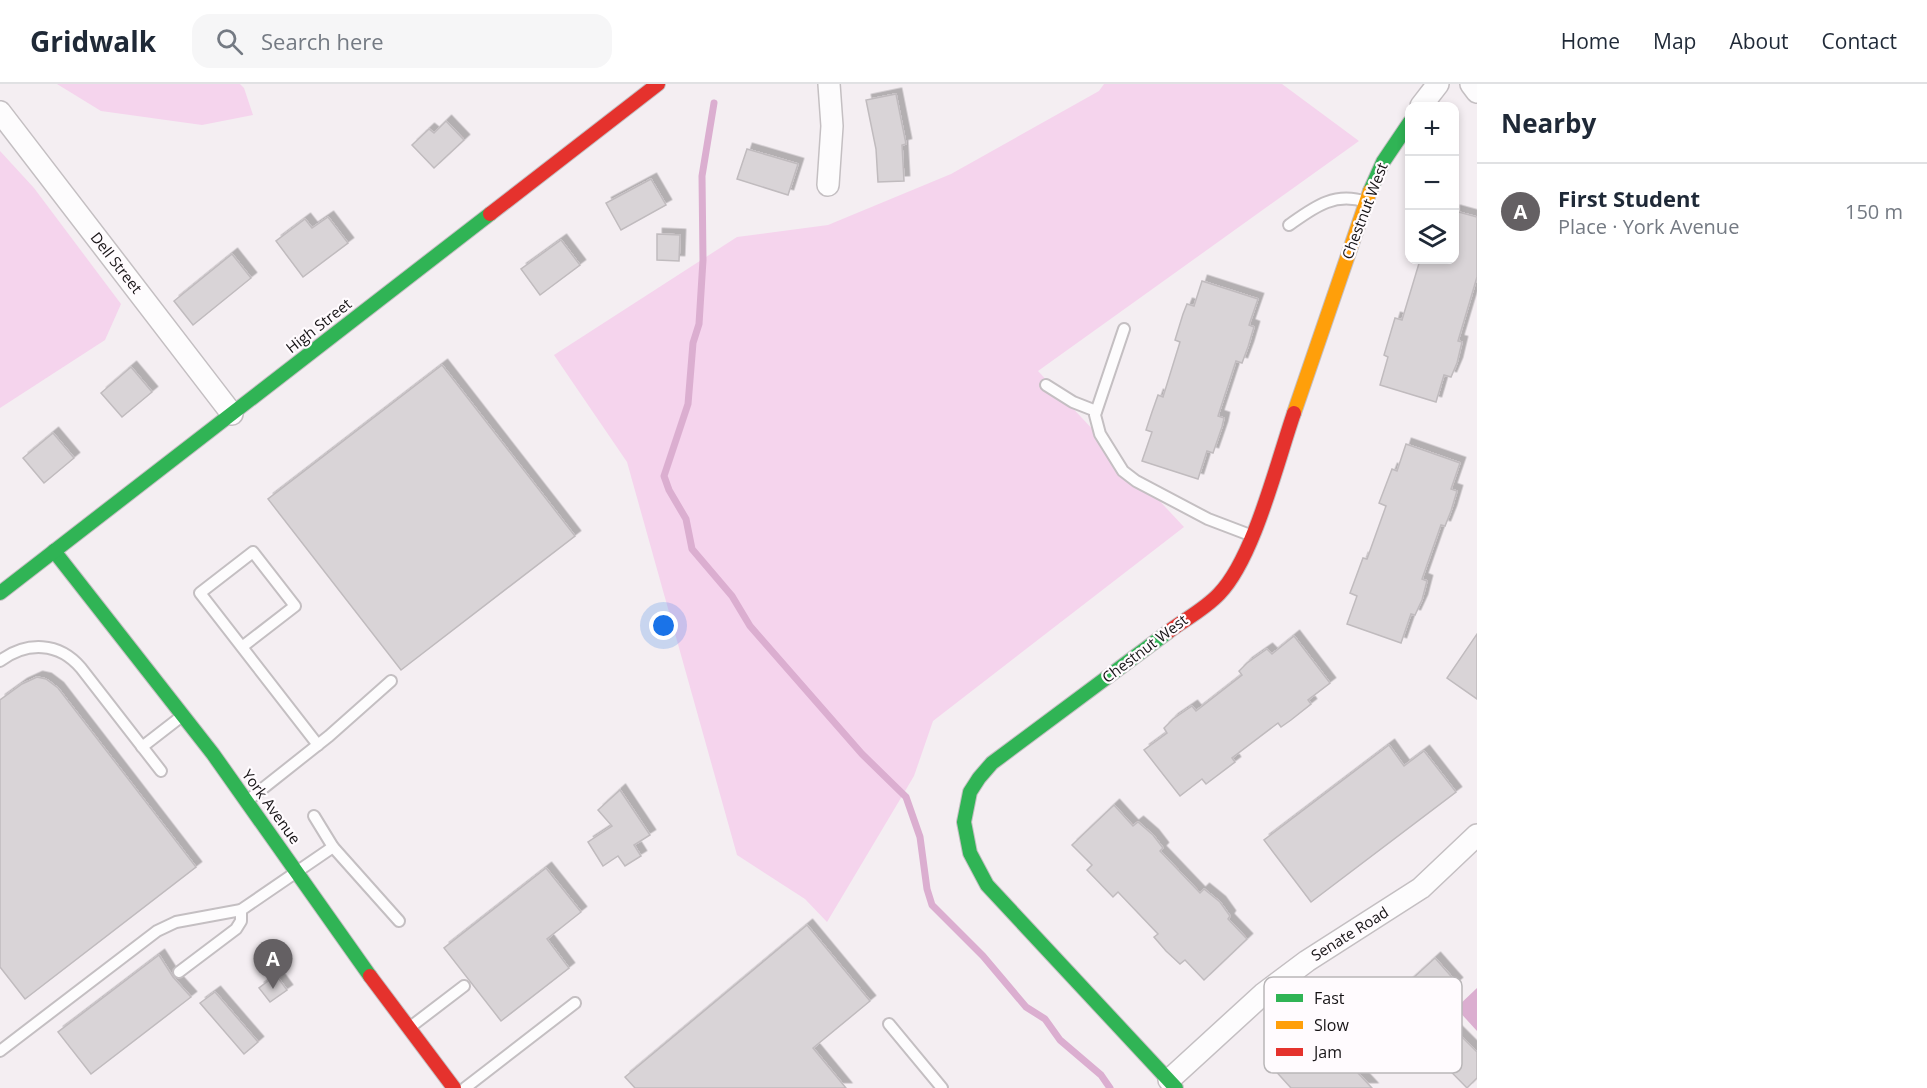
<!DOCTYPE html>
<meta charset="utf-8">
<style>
:root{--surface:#fff;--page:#f6f6f7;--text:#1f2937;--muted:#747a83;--line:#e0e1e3;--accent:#646063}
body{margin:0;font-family:"Open Sans",sans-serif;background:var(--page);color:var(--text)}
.controls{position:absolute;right:18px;top:18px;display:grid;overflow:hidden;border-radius:12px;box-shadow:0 3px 9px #0003}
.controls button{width:54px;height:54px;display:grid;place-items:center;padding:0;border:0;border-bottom:2px solid var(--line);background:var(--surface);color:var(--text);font:30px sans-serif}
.you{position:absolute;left:664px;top:542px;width:21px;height:21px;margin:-15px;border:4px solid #fff;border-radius:50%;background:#1a73e8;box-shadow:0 0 0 9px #1a73e833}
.badge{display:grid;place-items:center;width:39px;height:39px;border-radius:50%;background:var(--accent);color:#fff;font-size:20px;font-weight:700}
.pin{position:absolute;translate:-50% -50px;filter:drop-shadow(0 2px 3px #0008)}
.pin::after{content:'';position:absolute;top:32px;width:21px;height:18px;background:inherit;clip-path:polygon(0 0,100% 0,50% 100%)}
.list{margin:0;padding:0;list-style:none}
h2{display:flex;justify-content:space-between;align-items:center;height:78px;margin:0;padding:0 24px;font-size:26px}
h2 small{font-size:20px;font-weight:400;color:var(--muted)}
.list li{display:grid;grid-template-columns:39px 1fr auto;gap:18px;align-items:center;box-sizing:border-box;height:96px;padding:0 24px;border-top:2px solid var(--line)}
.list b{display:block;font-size:22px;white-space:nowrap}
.list p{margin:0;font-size:20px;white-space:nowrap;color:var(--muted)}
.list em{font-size:20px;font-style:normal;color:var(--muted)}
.icon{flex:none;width:33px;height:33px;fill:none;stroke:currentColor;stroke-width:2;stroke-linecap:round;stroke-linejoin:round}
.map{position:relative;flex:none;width:1477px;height:1004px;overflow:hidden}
header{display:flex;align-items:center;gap:36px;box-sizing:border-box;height:84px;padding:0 30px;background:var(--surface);border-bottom:2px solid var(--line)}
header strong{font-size:28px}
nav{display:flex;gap:33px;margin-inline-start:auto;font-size:21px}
.search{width:420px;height:54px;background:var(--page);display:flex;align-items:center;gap:15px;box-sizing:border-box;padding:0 21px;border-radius:18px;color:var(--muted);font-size:22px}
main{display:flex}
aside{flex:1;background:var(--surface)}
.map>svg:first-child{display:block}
.green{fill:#f5d4ed}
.water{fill:#dbaed0}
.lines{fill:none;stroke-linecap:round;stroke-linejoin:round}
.stream{stroke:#dbaed0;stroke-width:7}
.building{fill:#d9d4d7;stroke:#c0bbbe;stroke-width:1.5;filter:url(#shadow)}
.lane-casing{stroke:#c4bfc2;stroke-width:14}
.street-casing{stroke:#c4bfc2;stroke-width:24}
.fast-casing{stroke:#c4bfc2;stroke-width:16}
.slow-casing{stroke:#c4bfc2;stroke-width:16}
.jam-casing{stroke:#c4bfc2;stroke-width:16}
.lane{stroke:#fdfcfd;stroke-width:10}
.street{stroke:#fdfcfd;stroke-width:21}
.fast{stroke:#30b455;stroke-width:14}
.slow{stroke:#ff9f0a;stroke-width:14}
.jam{stroke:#e5322d;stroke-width:14}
.labels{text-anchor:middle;stroke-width:4.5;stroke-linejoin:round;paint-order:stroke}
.street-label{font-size:15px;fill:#171416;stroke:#fffbfe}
.key{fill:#fffbfe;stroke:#b9b6b8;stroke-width:1.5}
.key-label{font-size:16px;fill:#171416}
</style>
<header>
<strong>Gridwalk</strong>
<div class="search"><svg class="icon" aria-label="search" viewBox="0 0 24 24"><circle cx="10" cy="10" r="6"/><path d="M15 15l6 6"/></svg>Search here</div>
<nav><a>Home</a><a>Map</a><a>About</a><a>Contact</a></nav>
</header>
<main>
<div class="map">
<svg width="1477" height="1004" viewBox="0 0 1477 1004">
<defs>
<filter id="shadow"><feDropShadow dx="5.5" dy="-5.5" stdDeviation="0" flood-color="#0004"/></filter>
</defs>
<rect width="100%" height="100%" fill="#f4eef2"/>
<g class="green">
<path d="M 57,0 L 240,0 L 244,4 L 253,31 L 202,41 L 101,27 Z"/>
<path d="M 1104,0 L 1282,0 L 1359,57 L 1038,287 L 1184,443 L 933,637 L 914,692 L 827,838 L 805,815 L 737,771 L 627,378 L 554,271 L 737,153 L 828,141 L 951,90 L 1099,7 Z"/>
<path d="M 0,67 L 34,104 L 121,220 L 105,256 L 0,324 Z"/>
</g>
<path class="water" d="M 1477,904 L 1477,947 L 1456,924 Z"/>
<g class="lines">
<path class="stream" d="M 714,19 L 702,92 L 703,176 L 699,240 L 693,259 L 688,320 L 664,392 L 669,406 L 686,435 L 692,465 L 732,512 L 750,542 L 862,670 L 906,713 L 920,753 L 927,805 L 932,821 L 983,872 L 1026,923 L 1045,935 L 1060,956 L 1101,991 L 1110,1004"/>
</g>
<g class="building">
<path d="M 896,10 L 906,60 L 902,61 L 904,97 L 878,98 L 876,65 L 866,16 Z"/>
<path d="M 446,37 L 464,56 L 434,84 L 412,61 L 429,45 L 434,49 Z"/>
<path d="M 747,65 L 798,80 L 788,111 L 737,95 Z"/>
<path d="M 651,95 L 666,121 L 621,146 L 606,119 Z"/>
<path d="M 1455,127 L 1477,133 L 1477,193 L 1458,257 L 1462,258 L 1457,279 L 1451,293 L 1444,291 L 1436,318 L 1380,301 L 1388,273 L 1384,271 L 1395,234 L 1402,236 L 1420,176 L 1455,176 Z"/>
<path d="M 328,133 L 348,159 L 303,193 L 276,157 L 305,135 L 312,144 Z"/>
<path d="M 657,150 L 680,151 L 679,177 L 657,176 Z"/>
<path d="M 561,156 L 580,181 L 540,211 L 521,185 Z"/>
<path d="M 232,170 L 251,194 L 193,241 L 174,217 Z"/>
<path d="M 1202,197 L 1258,215 L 1249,241 L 1254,243 L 1248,263 L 1242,279 L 1236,277 L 1218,332 L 1224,334 L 1222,343 L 1213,369 L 1207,367 L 1198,395 L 1142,377 L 1152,348 L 1146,346 L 1152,328 L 1158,311 L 1163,313 L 1180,258 L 1175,256 L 1183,230 L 1187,220 L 1194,222 Z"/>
<path d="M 442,281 L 575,452 L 401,586 L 268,415 Z"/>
<path d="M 131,283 L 152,308 L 122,333 L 101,309 Z"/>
<path d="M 53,349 L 74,374 L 44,399 L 23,374 Z"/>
<path d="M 1406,360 L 1460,379 L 1451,405 L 1457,407 L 1451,427 L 1445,442 L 1441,441 L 1422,495 L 1427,497 L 1422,516 L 1415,531 L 1411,530 L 1401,559 L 1347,540 L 1357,512 L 1350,509 L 1363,474 L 1367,475 L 1386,422 L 1379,419 L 1392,385 L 1397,387 Z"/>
<path d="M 1477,550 L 1477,615 L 1447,594 Z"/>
<path d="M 1294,552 L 1330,599 L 1308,616 L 1311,620 L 1291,636 L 1281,643 L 1278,639 L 1232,674 L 1235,678 L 1206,700 L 1202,695 L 1180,712 L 1144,666 L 1167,649 L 1164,644 L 1173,635 L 1192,622 L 1196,627 L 1242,591 L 1239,587 L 1247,579 L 1267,565 L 1272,570 Z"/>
<path d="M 37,593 L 46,595 L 58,604 L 196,783 L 25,915 L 0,883 L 0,616 L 22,600 Z"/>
<path d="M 1389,661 L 1404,682 L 1424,667 L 1456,708 L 1311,818 L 1264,756 Z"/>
<path d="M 620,706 L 650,751 L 634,761 L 641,772 L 625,782 L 618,772 L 603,782 L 588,758 L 612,742 L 598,726 Z"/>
<path d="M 1114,721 L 1133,742 L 1138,738 L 1153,751 L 1163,764 L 1160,767 L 1200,809 L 1204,805 L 1220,818 L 1230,832 L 1228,835 L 1247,855 L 1204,896 L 1185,876 L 1180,880 L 1166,867 L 1154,853 L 1158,850 L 1118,808 L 1113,813 L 1087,786 L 1092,781 L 1072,761 Z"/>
<path d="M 546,784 L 581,828 L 547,855 L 569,884 L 501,937 L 444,864 Z"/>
<path d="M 807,841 L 870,917 L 813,964 L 846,1004 L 635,1004 L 625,993 Z"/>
<path d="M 159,871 L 173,893 L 191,913 L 91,990 L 58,948 Z"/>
<path d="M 1435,874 L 1457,899 L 1447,907 L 1447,938 L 1477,968 L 1477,994 L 1467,1004 L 1404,940 L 1404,911 L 1400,906 Z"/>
<path d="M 276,891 L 287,906 L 270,918 L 259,904 Z"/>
<path d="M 215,908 L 258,958 L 244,970 L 200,919 Z"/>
<path d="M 1316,943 L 1334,962 L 1338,958 L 1351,972 L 1362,985 L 1358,989 L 1372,1004 L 1291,1004 L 1272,983 Z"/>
</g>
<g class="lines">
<defs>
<g id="lane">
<path d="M 1289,141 C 1313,124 1334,107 1366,118"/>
<path d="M 1124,245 L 1095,331 L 1100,350 L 1123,387 L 1136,397 L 1208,435 L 1250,451"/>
<path d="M 1046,301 L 1073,318 L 1096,327"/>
<path d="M 242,563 L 295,522 L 253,468 L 200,509 L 318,661"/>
<path d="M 0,577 C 27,557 59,558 81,584 L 161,687"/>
<path d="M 142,663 L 182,632"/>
<path d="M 247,717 L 329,652 L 391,597"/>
<path d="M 314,732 L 333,763 L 399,837"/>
<path d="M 179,888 L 236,845 L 241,837 L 241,826"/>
<path d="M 889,940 L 942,1004"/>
<path d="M 409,944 L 464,902"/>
<path d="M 0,967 L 157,847 L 176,838 L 241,826 L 333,763"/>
<path d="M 465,1004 L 575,919"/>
</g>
<g id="street">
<path d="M 1471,0 L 1477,8"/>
<path d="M 1421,22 L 1438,0"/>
<path d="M 0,28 L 232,330"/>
<path d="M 828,101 L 832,42 L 829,0"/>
<path d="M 1169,996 L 1263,910 L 1307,877 L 1421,804 L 1477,751"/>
</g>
<g id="fast">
<path d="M 1370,107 L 1383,78 L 1410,38"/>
<path d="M 54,467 L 213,670 L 370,892"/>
<path d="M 0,509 L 490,130"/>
<path d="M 1168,548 L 992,679 L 979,694 L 970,708 L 964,738 L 970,769 L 987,801 L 1176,1004"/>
</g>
<path id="slow" d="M 1294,329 L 1370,107"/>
<g id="jam">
<path d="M 490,130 L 658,0"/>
<path d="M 1168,548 C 1184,536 1205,525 1219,510 C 1254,474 1277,378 1294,329"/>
<path d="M 370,892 L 454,1004"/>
</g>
</defs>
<use href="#lane" class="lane-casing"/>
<use href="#street" class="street-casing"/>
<use href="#fast" class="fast-casing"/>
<use href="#slow" class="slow-casing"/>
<use href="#jam" class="jam-casing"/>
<use href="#lane" class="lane"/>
<use href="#street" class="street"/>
<use href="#fast" class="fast"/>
<use href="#slow" class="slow"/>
<use href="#jam" class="jam"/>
</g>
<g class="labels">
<g class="street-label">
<text transform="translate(1365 127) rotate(-69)" y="5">Chestnut West</text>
<text transform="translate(116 179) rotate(52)" y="5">Dell Street</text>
<text transform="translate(319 242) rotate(-38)" y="5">High Street</text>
<text transform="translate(1145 565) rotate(-37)" y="5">Chestnut West</text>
<text transform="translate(271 723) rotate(54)" y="5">York Avenue</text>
<text transform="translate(1350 850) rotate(-32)" y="5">Senate Road</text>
</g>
</g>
<rect x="1264" y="893" width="198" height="96" rx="9" class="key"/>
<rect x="1276" y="910" width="27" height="8" fill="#30b455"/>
<rect x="1276" y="937" width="27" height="8" fill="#ff9f0a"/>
<rect x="1276" y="964" width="27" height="8" fill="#e5322d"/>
<g class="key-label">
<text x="1314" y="920">Fast</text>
<text x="1314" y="947">Slow</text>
<text x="1314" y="974">Jam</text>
</g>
</svg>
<div class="controls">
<button>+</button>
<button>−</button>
<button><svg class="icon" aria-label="layers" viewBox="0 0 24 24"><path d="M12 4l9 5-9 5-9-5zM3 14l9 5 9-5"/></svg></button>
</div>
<div class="you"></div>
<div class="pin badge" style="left:273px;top:905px">A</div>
</div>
<aside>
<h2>Nearby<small></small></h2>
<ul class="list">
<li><span class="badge">A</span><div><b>First Student</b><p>Place · York Avenue</p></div><em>150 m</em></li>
</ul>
</aside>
</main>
